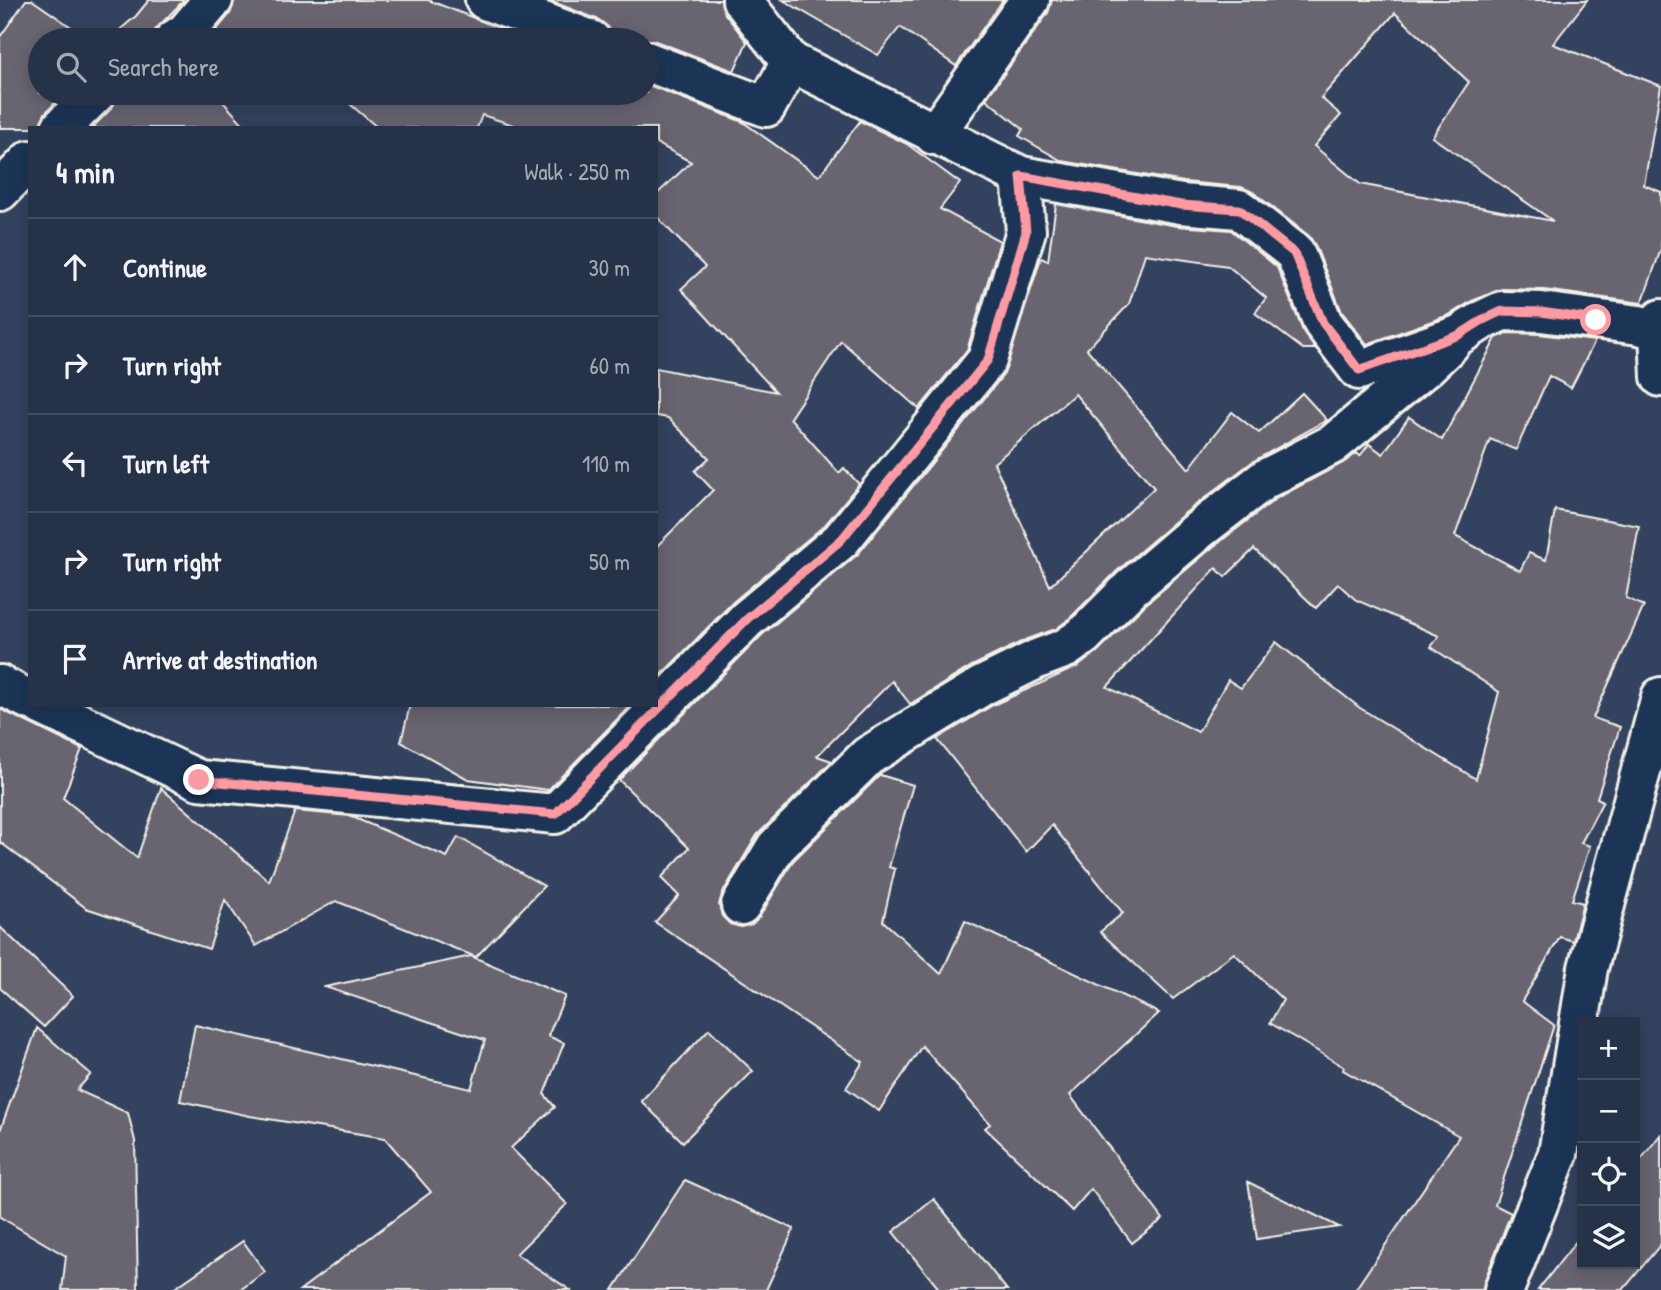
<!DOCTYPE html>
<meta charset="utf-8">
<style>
:root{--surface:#263247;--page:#323e52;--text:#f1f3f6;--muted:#a4aab4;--line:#424d60}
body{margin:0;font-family:"Patrick Hand",sans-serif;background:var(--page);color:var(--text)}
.controls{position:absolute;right:21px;bottom:21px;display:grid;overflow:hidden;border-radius:0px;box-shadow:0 4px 18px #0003}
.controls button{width:63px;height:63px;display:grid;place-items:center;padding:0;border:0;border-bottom:2px solid var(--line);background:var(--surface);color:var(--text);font:35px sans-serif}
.stop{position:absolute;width:21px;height:21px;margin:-16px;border:5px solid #ff9aa2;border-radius:50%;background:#fff}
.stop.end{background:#ff9aa2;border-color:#fff;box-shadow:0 2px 7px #0008}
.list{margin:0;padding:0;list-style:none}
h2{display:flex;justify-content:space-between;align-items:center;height:91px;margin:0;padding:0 28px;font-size:30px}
h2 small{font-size:23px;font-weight:400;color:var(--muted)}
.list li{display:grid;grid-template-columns:46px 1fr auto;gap:21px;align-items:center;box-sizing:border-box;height:98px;padding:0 28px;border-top:2px solid var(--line)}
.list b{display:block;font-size:26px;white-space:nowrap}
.list em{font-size:23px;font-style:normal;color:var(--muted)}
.icon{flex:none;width:38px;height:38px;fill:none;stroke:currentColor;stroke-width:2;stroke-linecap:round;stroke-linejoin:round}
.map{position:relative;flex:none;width:1661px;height:1290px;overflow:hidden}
.search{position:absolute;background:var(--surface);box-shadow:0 4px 18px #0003;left:28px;top:28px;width:630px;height:77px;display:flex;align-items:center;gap:18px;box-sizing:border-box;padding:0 24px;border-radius:38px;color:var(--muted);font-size:26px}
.panel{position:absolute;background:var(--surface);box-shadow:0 4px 18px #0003;left:28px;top:126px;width:630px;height:581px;border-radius:0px}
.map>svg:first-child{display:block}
.building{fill:#676571;stroke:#f4f1e8;stroke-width:2;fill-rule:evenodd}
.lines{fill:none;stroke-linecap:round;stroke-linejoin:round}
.minor-casing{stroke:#f4f1e8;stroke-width:44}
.minor{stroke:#1d3557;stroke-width:38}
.route{stroke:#ff9aa2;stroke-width:9}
</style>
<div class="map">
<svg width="1661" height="1290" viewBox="0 0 1661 1290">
<rect width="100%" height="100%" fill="#33435f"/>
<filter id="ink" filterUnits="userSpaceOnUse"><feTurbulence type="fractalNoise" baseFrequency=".0143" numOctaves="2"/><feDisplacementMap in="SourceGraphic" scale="14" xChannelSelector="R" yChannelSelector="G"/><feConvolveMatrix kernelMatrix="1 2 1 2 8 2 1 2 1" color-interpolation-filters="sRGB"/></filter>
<g filter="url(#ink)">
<g class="building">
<path d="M 26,0 L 32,0 L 90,40 L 40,40 L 40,93 L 65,93 L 45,113 L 40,128 L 0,128 L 0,37 Z"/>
<path d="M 149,0 L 184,0 L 155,30 L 152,40 L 108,40 L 136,16 Z"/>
<path d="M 234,0 L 428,0 L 530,40 L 208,40 L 230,14 Z"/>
<path d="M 548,0 L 721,0 L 725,14 L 747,42 L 734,71 L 653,40 L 612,40 L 608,27 L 599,20 Z"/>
<path d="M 783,0 L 1003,0 L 956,66 L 900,27 L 878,55 Z"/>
<path d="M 1052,0 L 1587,0 L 1553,44 L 1661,86 L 1644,185 L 1661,192 L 1661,249 L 1642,303 L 1544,290 L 1502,289 L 1472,301 L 1449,315 L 1367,344 L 1342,312 L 1315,245 L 1309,236 L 1253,192 L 1241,187 L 1184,182 L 1062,161 L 1019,136 L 1023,129 L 986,99 L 1048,13 ZM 1395,13 L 1469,82 L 1432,137 L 1553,221 L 1360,184 L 1314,146 L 1341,115 L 1321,98 Z"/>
<path d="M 646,84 L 743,122 L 819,176 L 860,121 L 907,144 L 960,183 L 940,209 L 1000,241 L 967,350 L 919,409 L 841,341 L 790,418 L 839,473 L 844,468 L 859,484 L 825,525 L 733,602 L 656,680 L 656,547 L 713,490 L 695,471 L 709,458 L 668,418 L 656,416 L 656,368 L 776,392 L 681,289 L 705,267 L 656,216 L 656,195 L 691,162 L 656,143 L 656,128 L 523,128 L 482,115 L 477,128 L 378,128 L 337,93 L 646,93 Z"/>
<path d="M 117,93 L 215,93 L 247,128 L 92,128 L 112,108 L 117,99 Z"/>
<path d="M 1056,204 L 1177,226 L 1231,230 L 1277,267 L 1303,331 L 1315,349 L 1303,349 L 1255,313 L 1266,298 L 1228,266 L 1145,254 L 1129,304 L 1087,349 L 1189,469 L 1232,412 L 1259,433 L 1302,393 L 1327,420 L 1252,462 L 1185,513 L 1117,571 L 1069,619 L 1056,629 L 1027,639 L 972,666 L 910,704 L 892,681 L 817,756 L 832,761 L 757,835 L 722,894 L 719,905 L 722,916 L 730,924 L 741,927 L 752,924 L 760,916 L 793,861 L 880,775 L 913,785 L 889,867 L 895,869 L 883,921 L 941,974 L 965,921 L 1159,1013 L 1070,1095 L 1163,1219 L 1132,1243 L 1091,1189 L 1072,1211 L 985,1128 L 990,1124 L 922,1046 L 879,1111 L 846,1088 L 863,1062 L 655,922 L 679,896 L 661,878 L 689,848 L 619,780 L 762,635 L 858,554 L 1004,374 L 1041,258 L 1048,261 ZM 1075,394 L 1154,488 L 1050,586 L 994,463 Z"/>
<path d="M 1507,333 L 1539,334 L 1595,341 L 1571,388 L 1549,376 L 1516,450 L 1490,439 L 1455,536 L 1520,571 L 1529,553 L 1546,560 L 1555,510 L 1639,526 L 1626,598 L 1644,606 L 1593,718 L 1620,727 L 1597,798 L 1603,801 L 1581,843 L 1590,846 L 1572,900 L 1583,903 L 1573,941 L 1560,937 L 1522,1001 L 1554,1025 L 1495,1205 L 1511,1213 L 1484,1282 L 1483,1290 L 1355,1290 L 1459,1136 L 1343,1070 L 1344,1067 L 1270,1023 L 1283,1000 L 1234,953 L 1173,999 L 1100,932 L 1123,913 L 1052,825 L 1026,852 L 937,739 L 993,705 L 1079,666 L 1098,651 L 1146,604 L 1213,547 L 1277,498 L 1343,463 L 1357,453 L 1360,456 L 1369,444 L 1383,454 L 1409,417 L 1442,440 L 1496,338 ZM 1254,549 L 1316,608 L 1338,584 L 1356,600 L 1439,636 L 1431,647 L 1499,692 L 1476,779 L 1360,708 L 1276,642 L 1241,688 L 1228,680 L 1198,732 L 1107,687 L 1216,568 L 1225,577 Z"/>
<path d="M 410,705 L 631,705 L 548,790 L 468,779 L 401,742 Z"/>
<path d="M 0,709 L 82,749 L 63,798 L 137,858 L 161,788 L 269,881 L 295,811 L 350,816 L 447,857 L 458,837 L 544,886 L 476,957 L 336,901 L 256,946 L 225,900 L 209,949 L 86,908 L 0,842 Z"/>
<path d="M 0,927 L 73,996 L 44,1027 L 0,988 Z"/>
<path d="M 471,956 L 565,996 L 548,1036 L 564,1043 L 544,1094 L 555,1107 L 511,1148 L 567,1204 L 516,1254 L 570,1290 L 300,1290 L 431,1192 L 385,1138 L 250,1116 L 180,1101 L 195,1025 L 471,1089 L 485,1040 L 325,987 Z"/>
<path d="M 37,1028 L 91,1074 L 77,1090 L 128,1113 L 135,1141 L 138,1290 L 62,1290 L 66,1256 L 0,1217 L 0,1131 Z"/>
<path d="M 709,1029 L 753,1071 L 683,1142 L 641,1101 Z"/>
<path d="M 1661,1134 L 1661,1244 L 1623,1290 L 1538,1290 L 1582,1234 L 1582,1264 L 1635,1264 L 1635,1167 Z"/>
<path d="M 685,1180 L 794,1229 L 766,1290 L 613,1290 Z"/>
<path d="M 1248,1182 L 1339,1227 L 1257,1239 Z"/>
<path d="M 934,1199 L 1007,1290 L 940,1290 L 893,1232 Z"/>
<path d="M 243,1241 L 265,1272 L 240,1290 L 172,1290 Z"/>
</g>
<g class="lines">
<defs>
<g id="minor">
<path d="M 485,0 L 591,40"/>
<path d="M 742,0 L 791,62 L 1021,176 L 1181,204 L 1239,209 L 1295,253 L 1323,323 L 1359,370 L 1459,335 L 1481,321 L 1502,311 L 1541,312 L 1639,325 L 1661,331"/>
<path d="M 174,40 L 186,32 L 213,0"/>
<path d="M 646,61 L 766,107 L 791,62"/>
<path d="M 61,128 L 96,93"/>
<path d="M 934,135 L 1030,0"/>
<path d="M 0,191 L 30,160"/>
<path d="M 1661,319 L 1659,330 L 1661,377"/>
<path d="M 0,685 L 30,700"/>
<path d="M 41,705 L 199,780 L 555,814 L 747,619 L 841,540 L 987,360 L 1026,231 L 1021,176"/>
<path d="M 741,905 L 776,847 L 868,756 L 982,686 L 1037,659 L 1066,648 L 1083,636 L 1131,588 L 1199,530 L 1265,479 L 1333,444 L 1427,366 L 1450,344"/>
<path d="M 1504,1290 L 1558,1154 L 1588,968 L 1661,697"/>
</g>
</defs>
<use href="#minor" class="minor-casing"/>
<use href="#minor" class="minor"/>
</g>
</g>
<g class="lines" filter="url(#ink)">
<path class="route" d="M 199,780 L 555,814 L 747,619 L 841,540 L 988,360 L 1026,232 L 1021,176 L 1181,205 L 1239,209 L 1294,253 L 1323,323 L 1359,370 L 1459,335 L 1481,321 L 1502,311 L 1541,312 L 1596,320"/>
</g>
</svg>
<div class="controls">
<button>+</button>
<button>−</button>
<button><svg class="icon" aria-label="locate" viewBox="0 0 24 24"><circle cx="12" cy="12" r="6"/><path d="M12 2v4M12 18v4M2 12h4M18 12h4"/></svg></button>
<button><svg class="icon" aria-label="layers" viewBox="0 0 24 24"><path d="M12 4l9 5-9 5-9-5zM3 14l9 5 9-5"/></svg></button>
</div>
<div class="stop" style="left:1596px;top:320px"></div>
<div class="stop end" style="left:199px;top:780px"></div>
<div class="search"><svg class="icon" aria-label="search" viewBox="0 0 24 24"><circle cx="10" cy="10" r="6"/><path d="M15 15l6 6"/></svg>Search here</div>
<section class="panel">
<h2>4 min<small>Walk · 250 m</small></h2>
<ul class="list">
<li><svg class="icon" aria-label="ahead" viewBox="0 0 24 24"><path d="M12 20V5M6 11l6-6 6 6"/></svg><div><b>Continue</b></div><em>30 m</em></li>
<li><svg class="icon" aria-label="right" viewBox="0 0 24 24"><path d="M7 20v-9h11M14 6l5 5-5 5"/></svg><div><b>Turn right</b></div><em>60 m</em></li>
<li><svg class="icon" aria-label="left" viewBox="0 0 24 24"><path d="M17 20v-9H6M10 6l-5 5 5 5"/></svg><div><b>Turn left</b></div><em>110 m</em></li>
<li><svg class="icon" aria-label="right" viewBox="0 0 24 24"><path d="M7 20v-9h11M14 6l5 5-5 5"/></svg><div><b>Turn right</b></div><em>50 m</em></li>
<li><svg class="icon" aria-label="arrive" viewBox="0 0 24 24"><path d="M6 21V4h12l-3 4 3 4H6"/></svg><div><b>Arrive at destination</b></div></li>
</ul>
</section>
</div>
